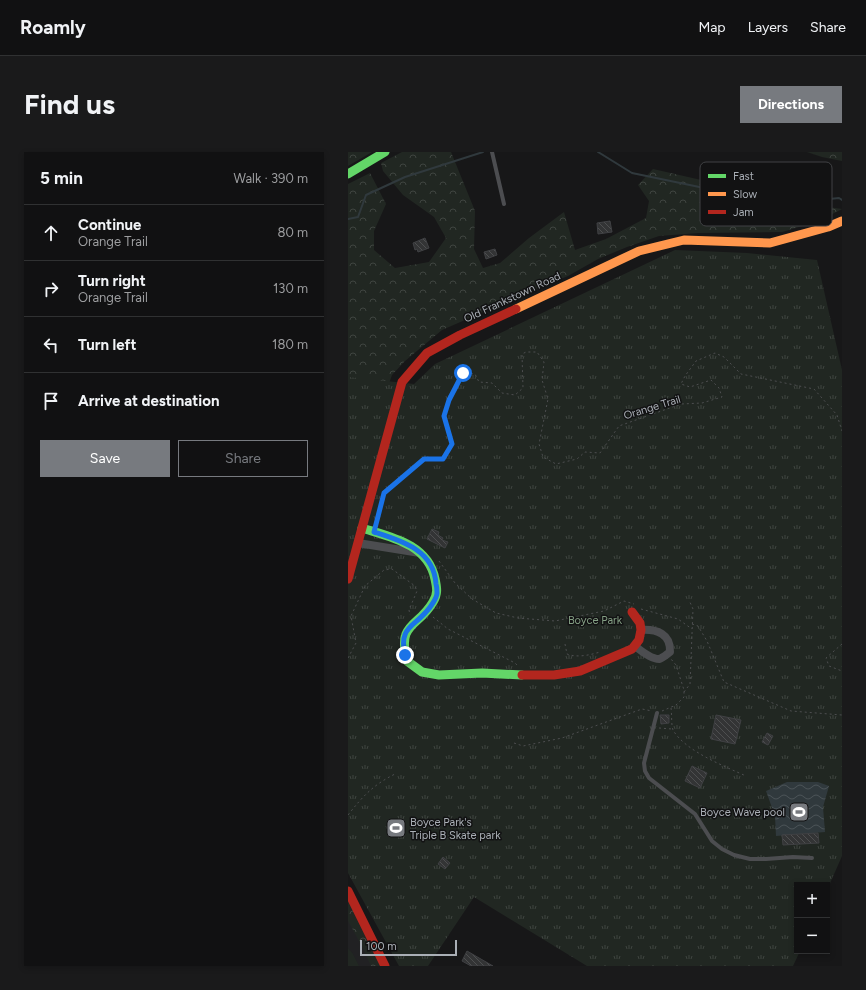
<!DOCTYPE html>
<meta charset="utf-8">
<style>
:root{--surface:#111112;--page:#1a1a1b;--text:#f1f3f6;--muted:#9c9d9f;--line:#303132;--accent:#777a7f}
body{margin:0;font-family:Figtree,sans-serif;background:var(--page);color:var(--text)}
.controls{position:absolute;right:12px;bottom:12px;display:grid;overflow:hidden;border-radius:0px;box-shadow:0 2px 6px #0003}
.controls button{width:36px;height:36px;display:grid;place-items:center;padding:0;border:0;border-bottom:1px solid var(--line);background:var(--surface);color:var(--text);font:20px sans-serif}
.scale{position:absolute;left:12px;bottom:10px;width:97px;box-sizing:border-box;padding-left:4px;border:2px solid #aaafb6;border-top:0;font-size:11px;line-height:14px;white-space:nowrap;color:#aaafb6;-webkit-text-stroke:3px #121213;paint-order:stroke}
.stop{position:absolute;width:12px;height:12px;margin:-9px;border:3px solid #1a73e8;border-radius:50%;background:#fff}
.stop.end{background:#1a73e8;border-color:#fff;box-shadow:0 1px 4px #0008}
.list{margin:0;padding:0;list-style:none}
h2{display:flex;justify-content:space-between;align-items:center;height:52px;margin:0;padding:0 16px;font-size:17px}
h2 small{font-size:13px;font-weight:400;color:var(--muted)}
.list li{display:grid;grid-template-columns:26px 1fr auto;gap:12px;align-items:center;box-sizing:border-box;height:56px;padding:0 16px;border-top:1px solid var(--line)}
.list b{display:block;font-size:15px;white-space:nowrap}
.list p{margin:0;font-size:13px;white-space:nowrap;color:var(--muted)}
.list em{font-size:13px;font-style:normal;color:var(--muted)}
.actions{display:flex;gap:8px;padding:12px 16px}
.actions a{flex:1;padding:9px 0;border:1px solid var(--accent);border-radius:0px;text-align:center;font-size:14px;color:var(--accent)}
.actions .main{background:var(--accent);color:#fff}
.icon{flex:none;width:22px;height:22px;fill:none;stroke:currentColor;stroke-width:2;stroke-linecap:round;stroke-linejoin:round}
.map{position:relative;flex:none;width:494px;height:814px;overflow:hidden;border-radius:0px}
header{display:flex;align-items:center;gap:24px;box-sizing:border-box;height:56px;padding:0 20px;background:var(--surface);border-bottom:1px solid var(--line)}
header strong{font-size:19px}
nav{display:flex;gap:22px;margin-inline-start:auto;font-size:14px}
.intro{display:flex;align-items:center;justify-content:space-between;box-sizing:border-box;height:96px;padding:0 24px}
h1{margin:0;font-size:28px}
.button{padding:10px 18px;border-radius:0px;background:var(--accent);color:#fff;font-size:14px;font-weight:700}
main{display:flex;gap:24px;padding:0 24px}
aside{flex:1;background:var(--surface);border-radius:0px;box-shadow:0 2px 6px #0003}
.map>svg:first-child{display:block}
.built{fill:#212123}
.green{fill:#212722}
.forest{fill:url(#forest-crowns)}
.park{fill:url(#park-tufts)}
.water{fill:url(#water-waves)}
.lines{fill:none;stroke-linecap:round;stroke-linejoin:round}
.stream{stroke:#30393d;stroke-width:2}
.building{fill:url(#building-back-hatch);stroke:#404144}
.path{stroke:#4d4e50;stroke-width:1;stroke-dasharray:2 3;stroke-linecap:butt}
.lane{stroke:#4c4d50;stroke-width:4}
.street{stroke:#4c4d50;stroke-width:8}
.fast{stroke:#63d668;stroke-width:9}
.slow{stroke:#ff974d;stroke-width:9}
.jam{stroke:#b3261e;stroke-width:9}
.route{stroke:#1a73e8;stroke-width:5}
.labels{text-anchor:middle;stroke-width:3;stroke-linejoin:round;paint-order:stroke}
.street-label{font-size:11px;fill:#aaafb6;stroke:#121213}
.park-label{font-size:11px;fill:#849f84;stroke:#121213}
.poi-label{font-size:11px;fill:#aaafb6;stroke:#121213;text-anchor:end}
.key{fill:#121213;stroke:#404144;stroke-width:1}
.key-label{font-size:11px;fill:#aaafb6}
</style>
<header>
<strong>Roamly</strong>
<nav><a>Map</a><a>Layers</a><a>Share</a></nav>
</header>
<div class="intro"><h1>Find us</h1><a class="button">Directions</a></div>
<main>
<aside>
<h2>5 min<small>Walk · 390 m</small></h2>
<ul class="list">
<li><svg class="icon" aria-label="ahead" viewBox="0 0 24 24"><path d="M12 20V5M6 11l6-6 6 6"/></svg><div><b>Continue</b><p>Orange Trail</p></div><em>80 m</em></li>
<li><svg class="icon" aria-label="right" viewBox="0 0 24 24"><path d="M7 20v-9h11M14 6l5 5-5 5"/></svg><div><b>Turn right</b><p>Orange Trail</p></div><em>130 m</em></li>
<li><svg class="icon" aria-label="left" viewBox="0 0 24 24"><path d="M17 20v-9H6M10 6l-5 5 5 5"/></svg><div><b>Turn left</b></div><em>180 m</em></li>
<li><svg class="icon" aria-label="arrive" viewBox="0 0 24 24"><path d="M6 21V4h12l-3 4 3 4H6"/></svg><div><b>Arrive at destination</b></div></li>
</ul>
<div class="actions"><a class="main">Save</a><a>Share</a></div>
</aside>
<div class="map">
<svg width="494" height="814" viewBox="0 0 494 814">
<defs>
<pattern id="forest-crowns" width="20" height="18" patternUnits="userSpaceOnUse"><rect width="20" height="18" fill="#212722"/><path d="M2 6a3 3 0 1 1 6 0M12 15a3 3 0 1 1 6 0" fill="none" stroke="#3f4440"/></pattern>
<pattern id="park-tufts" width="24" height="20" patternUnits="userSpaceOnUse"><rect width="24" height="20" fill="#212722"/><path d="M3 7l-1-3M5 7V3M7 7l1-3M15 17l-1-3M17 17v-4M19 17l1-3" fill="none" stroke="#3f4440"/></pattern>
<pattern id="water-waves" width="16" height="10" patternUnits="userSpaceOnUse"><rect width="16" height="10" fill="#30393d"/><path d="M0 5q4-4 8 0t8 0" fill="none" stroke="#4b5357"/></pattern>
<pattern id="building-back-hatch" width="6" height="6" patternUnits="userSpaceOnUse"><rect width="6" height="6" fill="#333435"/><path d="M-1 5l2 2M0 0l6 6M5-1l2 2" fill="none" stroke="#4e4f50"/></pattern>
</defs>
<rect width="100%" height="100%" fill="#171718"/>
<path class="built" d="M 0,749 L 32,814 L 0,814 Z"/>
<path class="green" d="M 0,796 L 5,802 L 11,814 L 0,814 Z"/>
<g class="forest">
<path d="M 0,0 L 24,0 L 0,14 Z"/>
<path d="M 54,0 L 103,0 L 127,59 L 126,97 L 135,116 L 152,111 L 181,86 L 216,60 L 227,98 L 258,87 L 298,66 L 301,49 L 290,33 L 305,17 L 375,33 L 407,30 L 480,55 L 494,57 L 471,69 L 434,80 L 350,81 L 311,84 L 279,95 L 250,107 L 220,124 L 192,135 L 94,178 L 57,209 L 44,223 L 32,257 L 0,376 L 0,32 L 22,21 L 38,52 L 26,79 L 26,98 L 47,116 L 81,110 L 98,86 L 86,65 L 55,43 L 35,19 L 33,11 Z"/>
<path d="M 459,0 L 494,0 L 494,9 L 474,5 Z"/>
<path d="M 0,747 L 34,814 L 23,814 L 15,796 L 0,769 Z"/>
</g>
<path class="park" d="M 327,98 L 399,101 L 469,108 L 494,218 L 494,704 L 479,738 L 479,733 L 449,733 L 449,799 L 452,799 L 445,814 L 239,814 L 126,745 L 80,814 L 51,814 L 0,721 L 0,225 L 66,232 L 87,212 Z"/>
<path class="water" d="M 439,630 L 470,630 L 481,634 L 475,655 L 477,680 L 428,684 L 427,664 L 418,639 Z"/>
<g class="lines">
<g class="stream">
<path d="M 250,0 L 284,21 L 385,42 L 394,28 L 402,54 L 411,53 L 413,29 L 424,35 L 433,56 L 462,49 L 491,46 L 494,48"/>
<path d="M 0,67 L 10,65 L 18,43 L 57,25 L 135,0"/>
</g>
</g>
<g class="building">
<path d="M 262,69 L 264,80 L 250,82 L 249,71 Z"/>
<path d="M 77,86 L 81,96 L 70,100 L 69,97 L 67,98 L 65,91 Z"/>
<path d="M 147,97 L 149,103 L 138,107 L 136,100 Z"/>
<path d="M 84,377 L 91,380 L 90,383 L 95,386 L 94,388 L 100,390 L 97,396 L 79,387 Z"/>
<path d="M 312,563 L 321,563 L 321,571 L 313,572 Z"/>
<path d="M 368,563 L 393,568 L 387,592 L 363,587 Z"/>
<path d="M 419,581 L 425,584 L 420,593 L 414,590 Z"/>
<path d="M 344,614 L 359,621 L 352,636 L 337,629 Z"/>
<path d="M 470,681 L 471,691 L 435,693 L 434,683 Z"/>
<path d="M 95,705 L 102,711 L 97,717 L 90,712 Z"/>
<path d="M 119,799 L 145,814 L 123,814 L 114,809 Z"/>
</g>
<g class="lines">
<g class="path">
<path d="M 28,371 L 36,341 L 76,307 L 95,307 L 105,292 L 96,264 L 101,248 L 115,221 L 127,222 L 131,230 L 144,231 L 154,241 L 167,243 L 175,236 L 174,202 L 178,200 L 189,200 L 196,210 L 194,228 L 200,247 L 191,292 L 195,305 L 208,312 L 229,307 L 237,300 L 252,301 L 271,274 L 333,252 L 354,251 L 374,245 L 371,236 L 363,228 L 342,235 L 333,232 L 337,224 L 348,209 L 367,201 L 376,205 L 393,222 L 466,237 L 489,263 L 494,279"/>
<path d="M 91,409 L 107,431 L 124,447 L 148,461 L 170,466 L 207,469 L 256,459 L 276,449 L 286,452"/>
<path d="M 293,457 L 330,467 L 344,477"/>
<path d="M 85,465 L 100,477 L 167,511 L 170,514"/>
<path d="M 344,472 L 350,474 L 359,489 L 376,530 L 443,559 L 494,563"/>
<path d="M 217,492 L 219,502 C 229,506 242,503 252,500"/>
<path d="M 494,492 L 478,506 L 481,514 L 494,519"/>
<path d="M 0,506 L 8,491 L 3,464 L 17,434 L 36,418 L 44,417 L 67,434 L 69,439 L 61,458 L 62,463"/>
<path d="M 336,540 L 342,532 L 345,457 L 341,448"/>
<path d="M 323,556 C 324,562 323,572 325,578 C 337,599 376,614 398,624"/>
<path d="M 314,559 L 328,553 L 336,545 L 336,538 L 328,513 L 323,507"/>
<path d="M 311,576 L 324,577"/>
<path d="M 166,591 L 175,594 L 214,586 L 294,557 L 304,559"/>
<path d="M 0,663 C 15,644 25,633 47,622"/>
</g>
<g class="lane">
<path d="M 144,0 L 156,52"/>
<path d="M 309,561 L 296,611 L 297,619 L 301,626 L 347,662 L 364,689 L 374,697 L 386,703 L 402,707 L 418,707 L 445,705 L 464,706"/>
</g>
<g class="street">
<path d="M 10,391 L 72,401"/>
<path d="M 287,494 C 293,499 303,507 311,507 C 315,506 319,502 322,500 C 323,482 309,477 293,478"/>
</g>
<g class="fast">
<path d="M 0,22 L 37,0"/>
<path d="M 14,376 C 43,385 80,392 87,427 C 89,436 90,442 85,450 C 70,476 49,470 59,509 L 74,520 L 91,523 L 134,521 L 174,523"/>
</g>
<path class="slow" d="M 168,157 L 291,99 L 336,88 L 422,91 L 480,75 L 494,69"/>
<g class="jam">
<path d="M 0,427 L 54,230 L 79,201 L 112,183 L 168,157"/>
<path d="M 174,523 L 206,523 L 232,519 L 284,497 L 291,488 L 293,478 L 292,471 L 284,460"/>
<path d="M 0,739 L 37,814"/>
</g>
</g>
<g class="lines">
<path class="route" d="M 57,503 C 51,476 64,476 78,460 C 82,456 89,446 89,441 C 89,439 89,435 88,432 C 86,398 54,389 26,380 L 36,341 L 76,307 L 95,307 L 104,292 L 96,264 L 101,248 L 115,221"/>
</g>
<defs>
<symbol id="stadium-square" viewBox="-11 -11 22 22"><rect x="-9" y="-9" width="18" height="18" rx="4" fill="#777a7f" stroke="#121213"/><path d="M0-5a6.5 5 0 1 0 0 10a6.5 5 0 1 0 0-10ZM-3.5-1.8h7v3.6h-7Z" fill="#fff"/></symbol>
</defs>
<g fill-rule="evenodd">
<use href="#stadium-square" x="440" y="649" width="22" height="22"/>
<use href="#stadium-square" x="37" y="665" width="22" height="22"/>
</g>
<g class="labels">
<g class="street-label">
<text transform="translate(164 145) rotate(-25)" y="4">Old Frankstown Road</text>
<text transform="translate(304 255) rotate(-17)" y="4">Orange Trail</text>
</g>
<g class="park-label">
<text x="247" y="472">Boyce Park</text>
</g>
<g class="poi-label">
<text x="437" y="664">Boyce Wave pool</text>
<text x="62" y="674" text-anchor="start">Boyce Park's<tspan x="62" dy="13">Triple B Skate park</tspan></text>
</g>
</g>
<rect x="352" y="10" width="132" height="64" rx="6" class="key"/>
<rect x="360" y="22" width="18" height="4" fill="#63d668"/>
<rect x="360" y="40" width="18" height="4" fill="#ff974d"/>
<rect x="360" y="58" width="18" height="4" fill="#b3261e"/>
<g class="key-label">
<text x="385" y="28">Fast</text>
<text x="385" y="46">Slow</text>
<text x="385" y="64">Jam</text>
</g>
</svg>
<div class="controls">
<button>+</button>
<button>−</button>
</div>
<div class="scale">100 m</div>
<div class="stop" style="left:115px;top:221px"></div>
<div class="stop end" style="left:57px;top:503px"></div>
</div>
</main>
